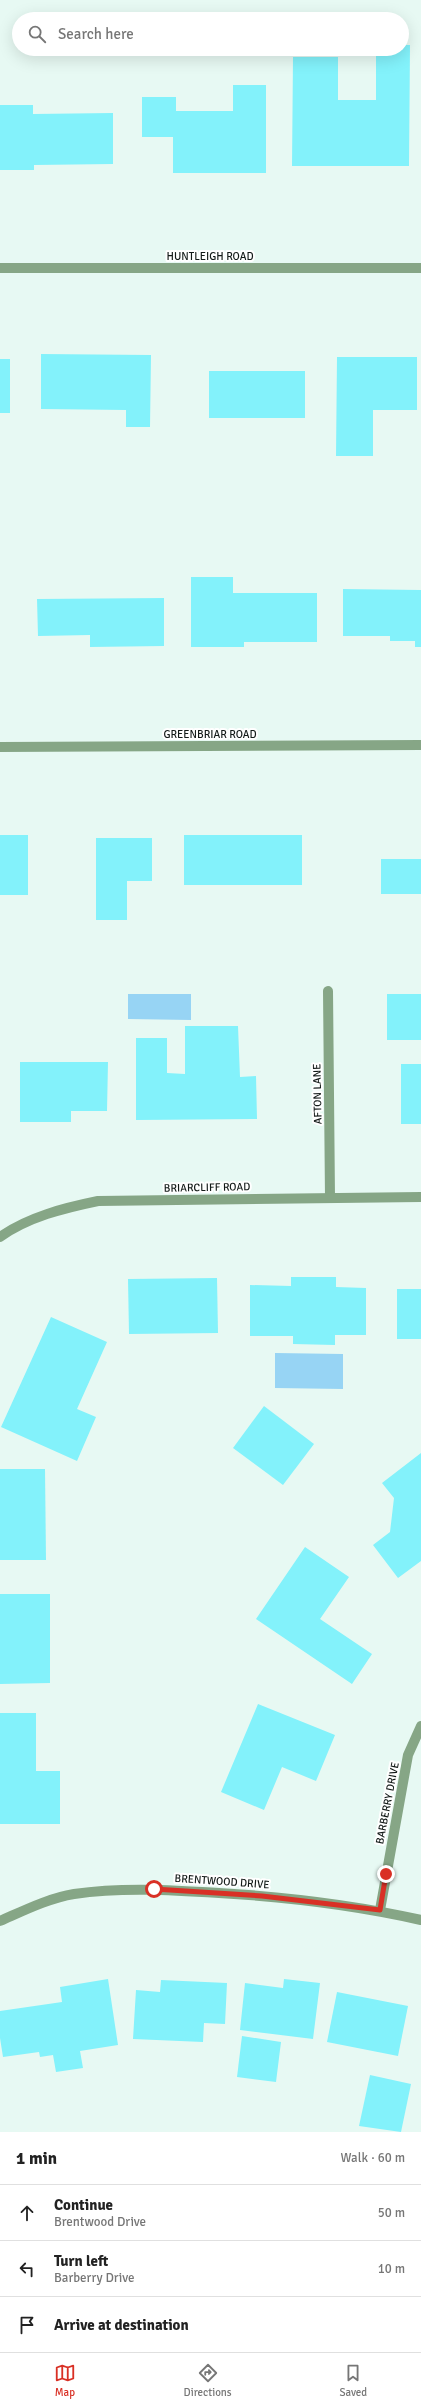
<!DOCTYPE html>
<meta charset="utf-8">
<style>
:root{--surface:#fff;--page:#f2f2f2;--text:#222;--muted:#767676;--line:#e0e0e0;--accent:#d93025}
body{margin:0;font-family:Signika,sans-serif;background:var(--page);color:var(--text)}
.stop{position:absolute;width:12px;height:12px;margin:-9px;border:3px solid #d93025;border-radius:50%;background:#fff}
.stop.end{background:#d93025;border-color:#fff;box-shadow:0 1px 4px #0008}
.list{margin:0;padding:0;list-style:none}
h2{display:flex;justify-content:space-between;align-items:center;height:52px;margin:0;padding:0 16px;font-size:17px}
h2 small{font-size:13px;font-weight:400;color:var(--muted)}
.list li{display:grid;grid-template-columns:26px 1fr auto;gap:12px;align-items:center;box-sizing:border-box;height:56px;padding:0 16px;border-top:1px solid var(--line)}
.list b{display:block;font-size:15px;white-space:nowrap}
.list p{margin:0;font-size:13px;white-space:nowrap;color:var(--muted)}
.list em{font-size:13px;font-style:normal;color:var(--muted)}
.icon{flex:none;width:22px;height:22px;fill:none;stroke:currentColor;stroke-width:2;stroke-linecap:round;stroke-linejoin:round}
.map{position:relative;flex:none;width:421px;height:2132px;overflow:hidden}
.search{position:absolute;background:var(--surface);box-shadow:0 4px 16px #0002;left:12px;right:12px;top:12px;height:44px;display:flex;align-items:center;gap:10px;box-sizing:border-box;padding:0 14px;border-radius:22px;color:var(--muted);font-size:15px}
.sheet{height:220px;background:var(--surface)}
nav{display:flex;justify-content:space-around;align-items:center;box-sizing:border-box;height:56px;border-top:1px solid var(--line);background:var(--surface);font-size:11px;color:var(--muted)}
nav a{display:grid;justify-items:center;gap:2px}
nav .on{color:var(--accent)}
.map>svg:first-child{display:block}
.water{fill:#97d4f4}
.building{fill:#83f2fb}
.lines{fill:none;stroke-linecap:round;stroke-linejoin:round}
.street{stroke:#86a686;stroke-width:10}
.route{stroke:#d93025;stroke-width:5}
.labels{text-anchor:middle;stroke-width:4;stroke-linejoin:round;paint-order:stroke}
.street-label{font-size:11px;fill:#131a18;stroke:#fff}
</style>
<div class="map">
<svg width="421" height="2132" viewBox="0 0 421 2132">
<rect width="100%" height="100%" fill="#e7f9f3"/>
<g class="water">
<path d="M 128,994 L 191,994 L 191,1020 L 128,1019 Z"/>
<path d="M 275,1353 L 343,1354 L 343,1389 L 275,1388 Z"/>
</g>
<g class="building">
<path d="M 402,45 L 410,45 L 409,166 L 292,166 L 293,57 L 338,57 L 338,100 L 376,100 L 376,49 L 402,49 Z"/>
<path d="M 233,85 L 266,85 L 266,173 L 173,173 L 173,137 L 142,137 L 142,97 L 176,97 L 176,111 L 233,111 Z"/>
<path d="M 0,105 L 33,105 L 33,114 L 113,113 L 113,164 L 34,165 L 34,170 L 0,170 Z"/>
<path d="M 41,354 L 151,355 L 150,427 L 126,427 L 126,410 L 41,409 Z"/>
<path d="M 337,357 L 417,357 L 417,410 L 373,410 L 373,456 L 336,456 Z"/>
<rect x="0" y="359" width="10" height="54"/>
<rect x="209" y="371" width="96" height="47"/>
<path d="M 191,577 L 233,577 L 233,593 L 317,593 L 317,642 L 244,642 L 244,647 L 191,647 Z"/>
<path d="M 343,589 L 421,590 L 421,647 L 415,647 L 415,641 L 390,641 L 390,636 L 343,636 Z"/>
<path d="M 164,598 L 164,646 L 90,647 L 90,635 L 38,636 L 37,599 Z"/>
<rect x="0" y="835" width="28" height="60"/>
<rect x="184" y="835" width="118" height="50"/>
<path d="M 96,838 L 152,838 L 152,881 L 127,881 L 127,920 L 96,920 Z"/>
<rect x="381" y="859" width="40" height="35"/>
<rect x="387" y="994" width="34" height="46"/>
<path d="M 185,1026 L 238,1026 L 240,1077 L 256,1076 L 257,1119 L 136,1120 L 136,1038 L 167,1038 L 167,1073 L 185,1074 Z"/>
<path d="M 20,1062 L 108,1062 L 107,1111 L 71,1111 L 71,1122 L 20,1122 Z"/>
<rect x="401" y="1064" width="20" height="60"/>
<path d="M 291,1277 L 336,1277 L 336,1287 L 366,1288 L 366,1335 L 335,1335 L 335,1345 L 293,1344 L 293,1336 L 250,1336 L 250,1285 L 291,1286 Z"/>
<path d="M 217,1278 L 218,1333 L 129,1334 L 128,1279 Z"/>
<rect x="397" y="1289" width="24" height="50"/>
<path d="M 51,1317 L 107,1342 L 77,1409 L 96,1417 L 77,1461 L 1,1427 Z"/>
<path d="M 264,1406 L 314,1444 L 283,1485 L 233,1448 Z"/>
<path d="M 421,1453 L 421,1561 L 398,1578 L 373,1545 L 390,1532 L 394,1498 L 382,1483 Z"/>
<path d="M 0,1469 L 45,1469 L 46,1560 L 0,1560 Z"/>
<path d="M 305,1547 L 349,1577 L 320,1619 L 372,1654 L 352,1684 L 256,1619 Z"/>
<path d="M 0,1594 L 50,1594 L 50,1683 L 0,1684 Z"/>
<path d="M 258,1704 L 335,1735 L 316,1781 L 282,1767 L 264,1810 L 221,1792 Z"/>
<path d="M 0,1713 L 36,1713 L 36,1771 L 60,1771 L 60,1824 L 0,1824 Z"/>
<path d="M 108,1979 L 118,2045 L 80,2051 L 83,2068 L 56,2072 L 53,2055 L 40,2057 L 39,2052 L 3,2057 L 0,2038 L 0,2011 L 62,2002 L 60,1987 Z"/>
<path d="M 284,1979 L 320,1983 L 313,2039 L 240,2030 L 245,1983 L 283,1988 Z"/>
<path d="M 161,1980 L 227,1983 L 225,2024 L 204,2023 L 203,2042 L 133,2039 L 136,1990 L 160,1992 Z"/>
<path d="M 337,1992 L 408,2006 L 398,2056 L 327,2042 Z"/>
<path d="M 242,2036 L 281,2042 L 276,2082 L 237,2077 Z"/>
<path d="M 370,2075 L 411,2084 L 401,2132 L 359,2126 Z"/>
</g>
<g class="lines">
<g class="street">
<path d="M 0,268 L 421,268"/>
<path d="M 0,747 L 421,745"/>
<path d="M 328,991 L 330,1197"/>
<path d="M 0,1237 C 28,1217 64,1208 98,1201 L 421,1197"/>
<path d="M 380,1910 L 408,1755 L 421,1726"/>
<path d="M 0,1921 C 23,1911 49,1898 74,1894 C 122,1887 171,1890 219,1893 C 287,1897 355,1905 421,1920"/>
</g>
</g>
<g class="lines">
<path class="route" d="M 154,1889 L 262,1896 L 380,1910 L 386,1874"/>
</g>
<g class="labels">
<g class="street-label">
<text x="210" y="260">HUNTLEIGH ROAD</text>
<text x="210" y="738">GREENBRIAR ROAD</text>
<text transform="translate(317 1094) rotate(-91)" y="4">AFTON LANE</text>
<text transform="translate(207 1187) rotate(-1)" y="4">BRIARCLIFF ROAD</text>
<text transform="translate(387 1803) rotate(-79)" y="4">BARBERRY DRIVE</text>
<text transform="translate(222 1881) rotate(4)" y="4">BRENTWOOD DRIVE</text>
</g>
</g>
</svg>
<div class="stop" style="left:154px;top:1889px"></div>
<div class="stop end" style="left:386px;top:1874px"></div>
<div class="search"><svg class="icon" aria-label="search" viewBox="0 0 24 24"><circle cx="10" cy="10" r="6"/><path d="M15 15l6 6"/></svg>Search here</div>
</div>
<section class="sheet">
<h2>1 min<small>Walk · 60 m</small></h2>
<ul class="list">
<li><svg class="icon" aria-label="ahead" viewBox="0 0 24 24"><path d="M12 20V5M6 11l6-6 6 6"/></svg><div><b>Continue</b><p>Brentwood Drive</p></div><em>50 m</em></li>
<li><svg class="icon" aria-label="left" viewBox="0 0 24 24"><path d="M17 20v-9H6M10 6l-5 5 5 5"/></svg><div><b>Turn left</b><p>Barberry Drive</p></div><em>10 m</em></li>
<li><svg class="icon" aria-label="arrive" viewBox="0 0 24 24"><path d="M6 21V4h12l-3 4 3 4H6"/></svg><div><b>Arrive at destination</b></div></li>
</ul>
</section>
<nav>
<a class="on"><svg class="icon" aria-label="map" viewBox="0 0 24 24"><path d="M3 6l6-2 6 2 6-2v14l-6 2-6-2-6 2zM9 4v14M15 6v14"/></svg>Map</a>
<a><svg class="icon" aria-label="directions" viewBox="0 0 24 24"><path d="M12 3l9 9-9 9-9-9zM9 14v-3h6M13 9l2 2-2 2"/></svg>Directions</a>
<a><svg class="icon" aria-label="saved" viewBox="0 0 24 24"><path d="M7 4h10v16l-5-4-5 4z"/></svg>Saved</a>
</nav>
